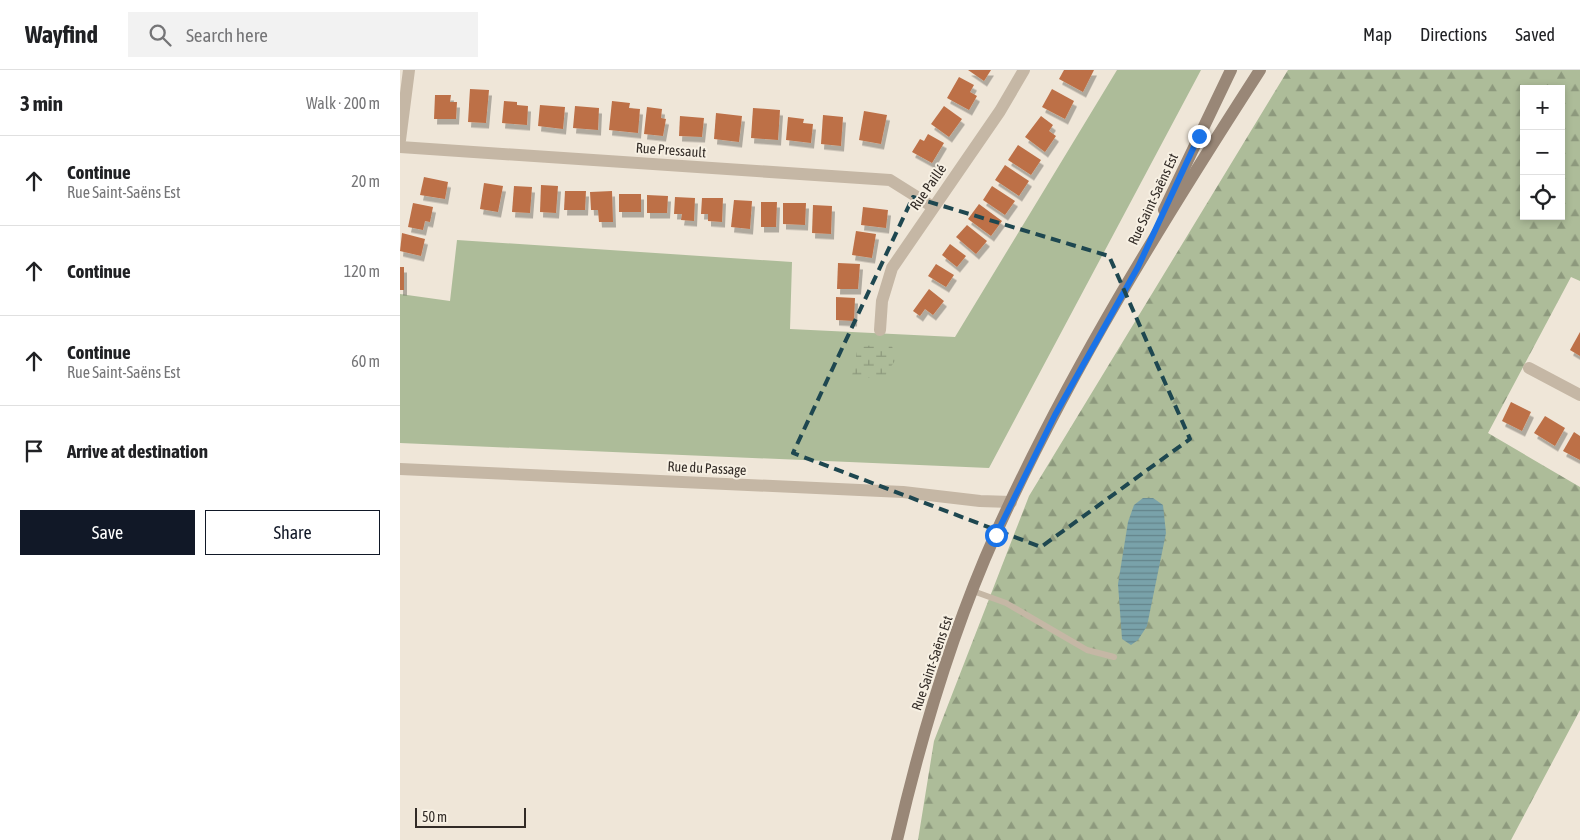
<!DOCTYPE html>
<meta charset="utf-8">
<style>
:root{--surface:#fff;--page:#f2f2f2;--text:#202124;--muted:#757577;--line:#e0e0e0;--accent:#111827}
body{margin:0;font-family:"Asap Condensed",sans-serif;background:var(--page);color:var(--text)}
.controls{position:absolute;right:15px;top:15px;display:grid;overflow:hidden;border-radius:0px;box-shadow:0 2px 8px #0003}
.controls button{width:45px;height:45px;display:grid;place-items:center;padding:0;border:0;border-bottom:1px solid var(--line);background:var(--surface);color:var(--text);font:25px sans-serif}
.scale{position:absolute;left:15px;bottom:12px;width:111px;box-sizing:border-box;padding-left:5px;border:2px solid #322b26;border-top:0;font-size:14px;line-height:18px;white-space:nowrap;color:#322b26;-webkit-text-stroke:4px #f7f0e3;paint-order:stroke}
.stop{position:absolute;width:15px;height:15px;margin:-11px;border:4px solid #1a73e8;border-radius:50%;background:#fff}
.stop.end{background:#1a73e8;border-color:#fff;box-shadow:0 1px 5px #0008}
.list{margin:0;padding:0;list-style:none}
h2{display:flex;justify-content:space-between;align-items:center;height:65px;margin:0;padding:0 20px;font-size:21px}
h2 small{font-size:16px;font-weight:400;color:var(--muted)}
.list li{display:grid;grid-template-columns:32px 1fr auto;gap:15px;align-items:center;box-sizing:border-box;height:90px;padding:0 20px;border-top:1px solid var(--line)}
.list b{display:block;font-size:19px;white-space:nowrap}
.list p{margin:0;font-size:16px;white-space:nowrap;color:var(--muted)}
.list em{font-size:16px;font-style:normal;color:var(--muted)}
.actions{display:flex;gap:10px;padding:15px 20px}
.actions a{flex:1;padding:11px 0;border:1px solid var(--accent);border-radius:0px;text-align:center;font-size:18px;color:var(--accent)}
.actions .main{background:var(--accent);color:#fff}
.icon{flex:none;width:28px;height:28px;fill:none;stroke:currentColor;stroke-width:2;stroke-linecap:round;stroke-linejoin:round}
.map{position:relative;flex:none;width:1180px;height:770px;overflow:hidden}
header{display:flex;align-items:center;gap:30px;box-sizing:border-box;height:70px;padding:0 25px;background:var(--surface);border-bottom:1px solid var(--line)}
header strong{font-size:24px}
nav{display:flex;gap:28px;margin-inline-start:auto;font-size:18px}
.search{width:350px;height:45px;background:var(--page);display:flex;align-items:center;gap:12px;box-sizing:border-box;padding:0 18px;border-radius:0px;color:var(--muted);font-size:19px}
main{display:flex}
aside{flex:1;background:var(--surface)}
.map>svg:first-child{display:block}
.green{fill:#adbc99}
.forest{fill:url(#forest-firs);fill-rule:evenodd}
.wetland{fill:url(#wetland-marsh)}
.water{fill:url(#water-rules)}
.building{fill:#bd7047;filter:url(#shadow)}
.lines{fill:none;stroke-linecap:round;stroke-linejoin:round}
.service{stroke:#c5b7a5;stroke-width:6}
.minor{stroke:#c5b7a5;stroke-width:12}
.tertiary{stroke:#c5b7a5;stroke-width:12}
.secondary{stroke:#998777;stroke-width:12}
.route{stroke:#1a73e8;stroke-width:6}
.marked{fill:none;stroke:#1e4750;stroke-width:4;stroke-dasharray:10 6;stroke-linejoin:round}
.labels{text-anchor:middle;stroke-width:4;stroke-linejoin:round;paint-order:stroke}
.street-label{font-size:14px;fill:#322b26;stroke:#f7f0e3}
</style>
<header>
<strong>Wayfind</strong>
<div class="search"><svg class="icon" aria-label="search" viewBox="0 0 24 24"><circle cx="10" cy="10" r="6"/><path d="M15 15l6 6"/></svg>Search here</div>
<nav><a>Map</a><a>Directions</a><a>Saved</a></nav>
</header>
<main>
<aside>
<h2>3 min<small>Walk · 200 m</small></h2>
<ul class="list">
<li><svg class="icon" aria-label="ahead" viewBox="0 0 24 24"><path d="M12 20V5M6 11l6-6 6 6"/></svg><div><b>Continue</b><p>Rue Saint-Saëns Est</p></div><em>20 m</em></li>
<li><svg class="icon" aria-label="ahead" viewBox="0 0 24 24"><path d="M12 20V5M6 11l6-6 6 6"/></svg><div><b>Continue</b></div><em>120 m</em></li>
<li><svg class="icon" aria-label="ahead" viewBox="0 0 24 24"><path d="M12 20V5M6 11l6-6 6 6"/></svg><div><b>Continue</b><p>Rue Saint-Saëns Est</p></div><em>60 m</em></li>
<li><svg class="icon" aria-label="arrive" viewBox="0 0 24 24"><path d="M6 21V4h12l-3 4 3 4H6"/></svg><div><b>Arrive at destination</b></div></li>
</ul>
<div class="actions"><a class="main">Save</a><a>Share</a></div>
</aside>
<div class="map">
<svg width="1180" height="770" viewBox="0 0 1180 770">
<defs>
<pattern id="forest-firs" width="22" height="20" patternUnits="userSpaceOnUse" patternTransform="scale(1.25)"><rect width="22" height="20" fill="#adbc99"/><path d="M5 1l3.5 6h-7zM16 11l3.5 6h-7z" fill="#8d997d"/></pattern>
<pattern id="wetland-marsh" width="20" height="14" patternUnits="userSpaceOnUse" patternTransform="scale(1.25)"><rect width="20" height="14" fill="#adbc99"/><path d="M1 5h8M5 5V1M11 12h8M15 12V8" fill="none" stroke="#8d997d"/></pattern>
<pattern id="water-rules" width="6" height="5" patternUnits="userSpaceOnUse" patternTransform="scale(1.25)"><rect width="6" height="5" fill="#79a2aa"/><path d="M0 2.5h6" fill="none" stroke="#64848a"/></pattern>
<filter id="shadow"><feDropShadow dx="3" dy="5.5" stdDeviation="0" flood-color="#0004"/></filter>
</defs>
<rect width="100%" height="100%" fill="#efe6d8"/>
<path class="green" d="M 717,0 L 801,0 L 589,398 L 0,373 L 0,224 L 50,231 L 57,170 L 392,192 L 390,259 L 555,267 Z"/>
<path class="forest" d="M 888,0 L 1180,0 L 1180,211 L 1171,207 L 1088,363 L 1180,417 L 1180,640 L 1111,770 L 518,770 L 534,671 L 629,426 ZM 1124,19 L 1161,19 L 1161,146 L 1124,146 Z"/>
<path class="wetland" d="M 491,273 L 496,289 L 483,309 L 452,306 L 458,277 Z"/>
<path class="water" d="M 743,428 L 753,428 L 763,435 L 766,463 L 747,556 L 738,570 L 731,575 L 722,569 L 718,514 L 728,452 L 734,435 Z"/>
<g class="building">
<path d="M 568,0 L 591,0 L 584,11 Z"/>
<path d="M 664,0 L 694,0 L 683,22 L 659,9 Z"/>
<path d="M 559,7 L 574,15 L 570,22 L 577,26 L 569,40 L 547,28 Z"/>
<path d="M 70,19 L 89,20 L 86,53 L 68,52 Z"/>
<path d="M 652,19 L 674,31 L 665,49 L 642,37 Z"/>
<path d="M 35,25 L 51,25 L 50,32 L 57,32 L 56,49 L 34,49 Z"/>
<path d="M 104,31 L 117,32 L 117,35 L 128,36 L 127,55 L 102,53 Z"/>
<path d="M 212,31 L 230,33 L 229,38 L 240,39 L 238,63 L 209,60 Z"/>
<path d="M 140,35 L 165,37 L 163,59 L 138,56 Z"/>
<path d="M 175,36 L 199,38 L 198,60 L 173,58 Z"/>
<path d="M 544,36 L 562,49 L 549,67 L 531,54 Z"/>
<path d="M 247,37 L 262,39 L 261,48 L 266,49 L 263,66 L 244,64 Z"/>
<path d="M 353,38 L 380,40 L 378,70 L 351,68 Z"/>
<path d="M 464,41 L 487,45 L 481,74 L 459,70 Z"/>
<path d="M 316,43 L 342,46 L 339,72 L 314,69 Z"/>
<path d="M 423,45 L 443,47 L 441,76 L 421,74 Z"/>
<path d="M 280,46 L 304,48 L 302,67 L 279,66 Z"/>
<path d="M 641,46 L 653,55 L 649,61 L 656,66 L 645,82 L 625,67 Z"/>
<path d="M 388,47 L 404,49 L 403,53 L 413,54 L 411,73 L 386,70 Z"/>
<path d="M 528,64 L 544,73 L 532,93 L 512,82 L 520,69 L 524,71 Z"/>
<path d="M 618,75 L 641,90 L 631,105 L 608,90 Z"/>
<path d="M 605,95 L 629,111 L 619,126 L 595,110 Z"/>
<path d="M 24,107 L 48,112 L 45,129 L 20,125 Z"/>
<path d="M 84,113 L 103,116 L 98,142 L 80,139 Z"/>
<path d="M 141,115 L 158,116 L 156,143 L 140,142 Z"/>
<path d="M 114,116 L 132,117 L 130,143 L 112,142 Z"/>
<path d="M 592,116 L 615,131 L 605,145 L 583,130 Z"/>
<path d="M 165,121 L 186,121 L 185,140 L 164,140 Z"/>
<path d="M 212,121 L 213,152 L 199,152 L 198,140 L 191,140 L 190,122 Z"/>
<rect x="219" y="124" width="22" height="18"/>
<path d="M 247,125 L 268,126 L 267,143 L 247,143 Z"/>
<path d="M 275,127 L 295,128 L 294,151 L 281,150 L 282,144 L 274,144 Z"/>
<path d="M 302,128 L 323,128 L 322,152 L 308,151 L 308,144 L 301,144 Z"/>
<path d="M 334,130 L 352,131 L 350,159 L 331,157 Z"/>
<path d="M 361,132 L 377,132 L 376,157 L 361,157 Z"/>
<path d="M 13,133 L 33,137 L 30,152 L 25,151 L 23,160 L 8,157 Z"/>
<path d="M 383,133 L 406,133 L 405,155 L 383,154 Z"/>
<path d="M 579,134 L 602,151 L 591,166 L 568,149 Z"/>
<path d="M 413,135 L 432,136 L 431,164 L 412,163 Z"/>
<path d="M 463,137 L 488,140 L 486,158 L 461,155 Z"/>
<path d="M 567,155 L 587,171 L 576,184 L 556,167 Z"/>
<path d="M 456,161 L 476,164 L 472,188 L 452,185 Z"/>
<path d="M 2,163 L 25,169 L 21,186 L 0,181 Z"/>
<path d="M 550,174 L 566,186 L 557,197 L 542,185 Z"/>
<path d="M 438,193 L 460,194 L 458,219 L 437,219 Z"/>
<path d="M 536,194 L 554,205 L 546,217 L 528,206 Z"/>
<rect x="0" y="197" width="4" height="23"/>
<path d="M 529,219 L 544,231 L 533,245 L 525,239 L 520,246 L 513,241 Z"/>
<path d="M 436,227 L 455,228 L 454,251 L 436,250 Z"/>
<path d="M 1180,262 L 1180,286 L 1170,280 Z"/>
<path d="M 1111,332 L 1131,342 L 1122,361 L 1102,351 Z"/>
<path d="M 1145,346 L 1165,358 L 1155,376 L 1134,363 Z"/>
<path d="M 1174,362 L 1180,366 L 1180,390 L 1163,381 Z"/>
</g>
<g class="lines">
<path class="service" d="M 573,521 L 606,533 L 687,580 L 714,587"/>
<g class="minor">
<path d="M 0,70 L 9,0"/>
<path d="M 0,77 L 490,110 L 533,137"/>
<path d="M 480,260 L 482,231 L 492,198 L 600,41 L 624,0"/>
<path d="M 1129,298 L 1180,325"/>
</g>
<path class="tertiary" d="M 0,399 L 503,422 L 580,431 L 611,432"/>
<g class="secondary">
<path d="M 764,140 L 831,0"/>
<path d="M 497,770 C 521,666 552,561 596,463 C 669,301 764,149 860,0"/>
</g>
</g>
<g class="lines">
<path class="route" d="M 596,465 L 655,345 L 738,197 L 799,66"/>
</g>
<path class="marked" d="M 513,127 L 709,186 L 790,369 L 641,477 L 393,383 Z"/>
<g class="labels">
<g class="street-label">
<text transform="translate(271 80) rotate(4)" y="5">Rue Pressault</text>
<text transform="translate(528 117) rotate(-55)" y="5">Rue Paillé</text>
<text transform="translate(753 129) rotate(-65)" y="5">Rue Saint-Saëns Est</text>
<text transform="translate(307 398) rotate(3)" y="5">Rue du Passage</text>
<text transform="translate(532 593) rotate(-71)" y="5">Rue Saint-Saëns Est</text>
</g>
</g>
</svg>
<div class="controls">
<button>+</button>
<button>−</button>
<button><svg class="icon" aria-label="locate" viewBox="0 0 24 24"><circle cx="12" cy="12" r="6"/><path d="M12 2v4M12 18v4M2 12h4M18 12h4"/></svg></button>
</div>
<div class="scale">50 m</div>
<div class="stop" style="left:596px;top:465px"></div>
<div class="stop end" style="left:799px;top:66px"></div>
</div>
</main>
